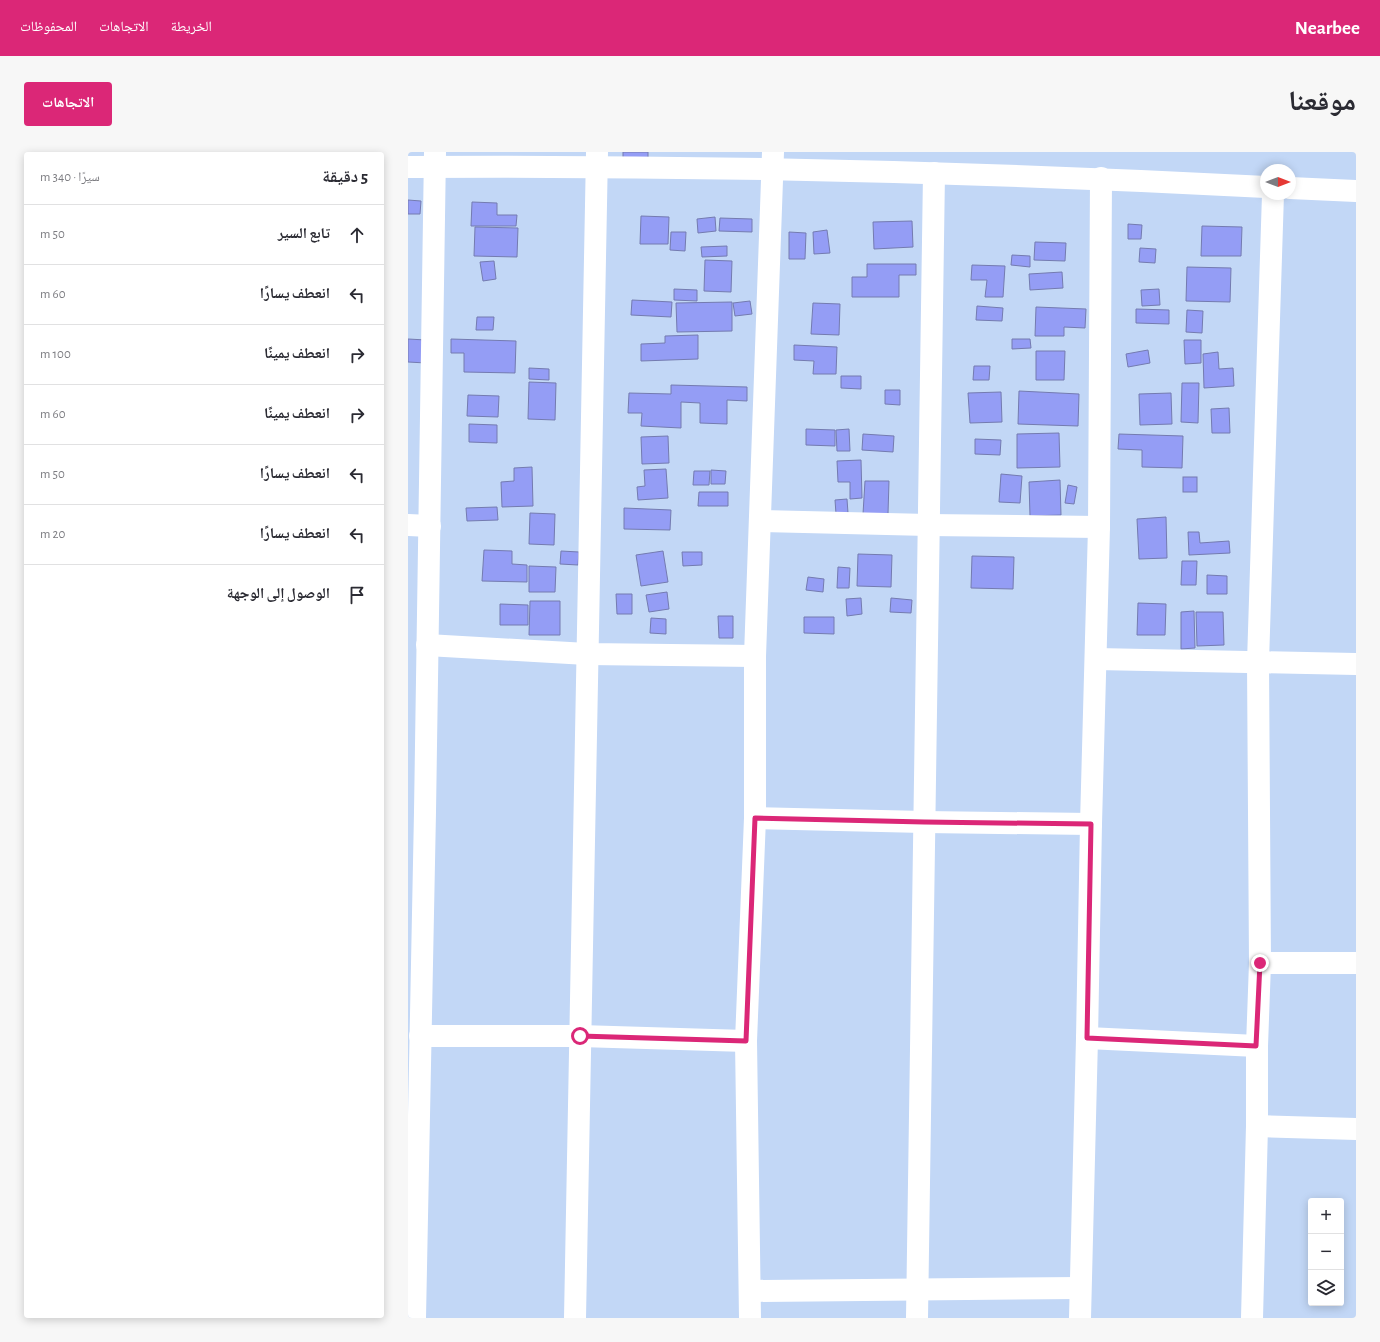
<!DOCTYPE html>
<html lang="ar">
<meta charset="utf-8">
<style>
:root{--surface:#fff;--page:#f7f7f7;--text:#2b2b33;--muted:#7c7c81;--line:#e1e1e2;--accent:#db2777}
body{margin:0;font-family:"Alegreya Sans","Noto Naskh Arabic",sans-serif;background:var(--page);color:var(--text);direction:rtl}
.controls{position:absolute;right:12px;bottom:12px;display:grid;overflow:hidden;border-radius:4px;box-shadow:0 2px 10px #0003}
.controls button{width:36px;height:36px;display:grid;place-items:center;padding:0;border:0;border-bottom:1px solid var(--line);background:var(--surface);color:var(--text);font:20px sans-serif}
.compass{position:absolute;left:852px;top:12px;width:36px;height:36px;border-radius:50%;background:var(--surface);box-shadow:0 2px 10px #0003;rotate:90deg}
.stop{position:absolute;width:12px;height:12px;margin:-9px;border:3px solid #db2777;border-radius:50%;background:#fff}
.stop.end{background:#db2777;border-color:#fff;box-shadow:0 1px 4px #0008}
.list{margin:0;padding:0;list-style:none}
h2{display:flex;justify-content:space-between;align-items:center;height:52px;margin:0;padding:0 16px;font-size:17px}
h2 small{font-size:13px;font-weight:400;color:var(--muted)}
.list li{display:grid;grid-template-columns:26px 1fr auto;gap:12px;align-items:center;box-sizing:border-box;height:60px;padding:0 16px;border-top:1px solid var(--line)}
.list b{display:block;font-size:15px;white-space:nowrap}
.list em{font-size:13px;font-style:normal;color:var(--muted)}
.icon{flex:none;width:22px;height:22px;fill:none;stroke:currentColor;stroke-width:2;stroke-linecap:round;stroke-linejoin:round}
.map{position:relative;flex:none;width:948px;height:1166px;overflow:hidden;direction:ltr;border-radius:4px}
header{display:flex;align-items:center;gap:24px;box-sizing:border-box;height:56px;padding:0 20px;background:var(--accent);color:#fff}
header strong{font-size:19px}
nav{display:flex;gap:22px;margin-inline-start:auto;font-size:14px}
.intro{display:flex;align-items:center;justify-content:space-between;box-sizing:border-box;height:96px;padding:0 24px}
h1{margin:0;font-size:28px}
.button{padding:10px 18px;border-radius:4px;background:var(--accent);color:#fff;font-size:14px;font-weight:700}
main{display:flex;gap:24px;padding:0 24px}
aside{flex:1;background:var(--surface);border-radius:4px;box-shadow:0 2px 10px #0003}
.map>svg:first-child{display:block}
.building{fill:#949df5;stroke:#747bb0}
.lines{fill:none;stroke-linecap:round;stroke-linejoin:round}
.minor{stroke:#fff;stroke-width:22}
.route{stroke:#db2777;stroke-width:5}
</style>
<header>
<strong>Nearbee</strong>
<nav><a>الخريطة</a><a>الاتجاهات</a><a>المحفوظات</a></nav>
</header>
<div class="intro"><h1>موقعنا</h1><a class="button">الاتجاهات</a></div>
<main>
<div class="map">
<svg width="948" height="1166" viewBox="0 0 948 1166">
<rect width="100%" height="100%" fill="#c2d7f6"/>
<g class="building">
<rect x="215" y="0" width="25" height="6"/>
<path d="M 0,48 L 13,49 L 12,62 L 0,62 Z"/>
<path d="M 64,50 L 89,51 L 89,63 L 109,63 L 108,74 L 63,74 Z"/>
<path d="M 233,64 L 261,65 L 260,92 L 232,92 Z"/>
<path d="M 307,65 L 308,79 L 290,81 L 289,67 Z"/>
<path d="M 312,66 L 344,67 L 344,80 L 311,79 Z"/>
<path d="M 504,69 L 505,95 L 466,97 L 465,70 Z"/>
<path d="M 720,72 L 734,73 L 733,87 L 720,87 Z"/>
<path d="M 794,74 L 834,75 L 833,104 L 793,104 Z"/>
<path d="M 67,75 L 110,76 L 109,105 L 66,104 Z"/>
<path d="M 419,78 L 422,101 L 406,102 L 405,80 Z"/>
<path d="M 263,80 L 278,80 L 277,99 L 262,98 Z"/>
<path d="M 381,80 L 398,81 L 397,107 L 381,107 Z"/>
<path d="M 627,90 L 658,91 L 657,109 L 626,108 Z"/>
<path d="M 319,94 L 319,104 L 294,105 L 293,95 Z"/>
<path d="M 732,96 L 748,97 L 747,111 L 731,110 Z"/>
<path d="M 604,103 L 622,104 L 622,115 L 603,113 Z"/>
<path d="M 297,108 L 324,109 L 323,140 L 296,139 Z"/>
<path d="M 86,109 L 88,127 L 75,129 L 72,110 Z"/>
<path d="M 459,112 L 508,112 L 508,123 L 491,123 L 491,145 L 444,145 L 444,125 L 459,125 Z"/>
<path d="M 564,113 L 597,114 L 595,145 L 577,145 L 579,128 L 563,128 Z"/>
<path d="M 779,115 L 823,116 L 822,150 L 778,149 Z"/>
<path d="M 654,120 L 655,136 L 622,138 L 621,122 Z"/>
<path d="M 266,137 L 289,138 L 289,149 L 266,148 Z"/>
<path d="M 751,137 L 752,153 L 734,154 L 733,138 Z"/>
<path d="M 224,148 L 264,150 L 263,165 L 223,163 Z"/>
<path d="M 342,149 L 344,162 L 327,164 L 325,151 Z"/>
<path d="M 324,150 L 324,179 L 269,180 L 268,151 Z"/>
<path d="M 405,151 L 432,152 L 431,183 L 403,182 Z"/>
<path d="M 569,154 L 595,156 L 594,169 L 568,168 Z"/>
<path d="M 628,155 L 678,157 L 677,176 L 656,175 L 656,184 L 627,184 Z"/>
<path d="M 728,157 L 761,158 L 761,172 L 728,171 Z"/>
<path d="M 779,158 L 795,159 L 794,181 L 778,180 Z"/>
<path d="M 69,165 L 86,165 L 85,178 L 68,178 Z"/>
<path d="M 290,183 L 290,207 L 233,209 L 233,192 L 257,191 L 257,184 Z"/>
<path d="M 0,187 L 18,188 L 18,211 L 0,210 Z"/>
<path d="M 43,187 L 108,189 L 107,221 L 56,220 L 56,201 L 43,201 Z"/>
<path d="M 604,187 L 622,187 L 623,196 L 604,197 Z"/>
<path d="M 776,188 L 793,188 L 793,211 L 777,212 Z"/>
<path d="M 386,193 L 429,195 L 428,222 L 405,222 L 406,209 L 386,208 Z"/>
<path d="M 740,198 L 742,211 L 720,215 L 718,202 Z"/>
<path d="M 628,199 L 657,199 L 656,228 L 628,228 Z"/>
<path d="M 810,200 L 811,217 L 825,216 L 826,234 L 796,236 L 795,202 Z"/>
<path d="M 566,214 L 582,214 L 581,228 L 565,228 Z"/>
<path d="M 121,216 L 141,217 L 141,228 L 121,227 Z"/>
<path d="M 433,224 L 453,224 L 453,237 L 433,236 Z"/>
<path d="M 121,230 L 148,231 L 147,268 L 120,267 Z"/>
<path d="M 774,231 L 791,231 L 790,271 L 773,270 Z"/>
<path d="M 263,233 L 339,235 L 339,249 L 319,248 L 319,272 L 292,271 L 292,251 L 273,250 L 273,276 L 233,274 L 234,261 L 220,261 L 221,241 L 263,242 Z"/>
<path d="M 477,238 L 492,238 L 492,253 L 477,252 Z"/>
<path d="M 611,239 L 671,242 L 670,274 L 610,272 Z"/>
<path d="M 593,240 L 594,270 L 562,271 L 560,241 Z"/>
<path d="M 763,241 L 764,272 L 732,273 L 731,242 Z"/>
<path d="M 60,243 L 91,244 L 90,265 L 59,264 Z"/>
<path d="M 821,256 L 822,281 L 804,281 L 803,257 Z"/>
<path d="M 61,272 L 89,273 L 89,291 L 61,290 Z"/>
<path d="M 398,277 L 427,278 L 427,294 L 398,293 Z"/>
<path d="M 441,277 L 442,299 L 429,299 L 428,278 Z"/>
<path d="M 651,281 L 652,315 L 609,316 L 609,282 Z"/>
<path d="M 455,282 L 486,284 L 485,300 L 454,298 Z"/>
<path d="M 711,282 L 775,284 L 774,316 L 734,315 L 734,298 L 710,297 Z"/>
<path d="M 260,284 L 261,311 L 234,312 L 233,285 Z"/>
<path d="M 567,287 L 593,288 L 592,303 L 567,302 Z"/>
<path d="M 453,308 L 454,346 L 442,347 L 442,330 L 430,330 L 429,309 Z"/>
<path d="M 124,315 L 125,354 L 94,355 L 93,330 L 106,329 L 106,316 Z"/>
<path d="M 258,317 L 260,346 L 230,348 L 229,335 L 237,334 L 236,318 Z"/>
<path d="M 303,318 L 318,319 L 317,332 L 303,332 Z"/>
<path d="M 286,319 L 302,319 L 301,333 L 285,333 Z"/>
<path d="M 593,322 L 614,324 L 612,351 L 591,350 Z"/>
<rect x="775" y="325" width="14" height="15"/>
<path d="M 652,328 L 653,363 L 622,364 L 621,330 Z"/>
<path d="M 457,329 L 481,329 L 480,362 L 455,362 Z"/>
<path d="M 660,333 L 669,335 L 666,352 L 657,351 Z"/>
<path d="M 291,340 L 320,340 L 320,354 L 290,354 Z"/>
<path d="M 439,347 L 440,361 L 428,362 L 427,348 Z"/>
<path d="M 89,355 L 90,368 L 59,369 L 58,356 Z"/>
<path d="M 216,356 L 263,358 L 262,378 L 216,377 Z"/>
<path d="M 122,361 L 147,362 L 146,393 L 121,392 Z"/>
<path d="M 758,365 L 759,406 L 731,407 L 729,367 Z"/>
<path d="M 780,380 L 791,380 L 792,391 L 821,389 L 822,401 L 781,403 Z"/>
<path d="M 76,398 L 104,399 L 104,412 L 119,413 L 119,430 L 74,429 Z"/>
<path d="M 153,399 L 171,400 L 170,413 L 152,412 Z"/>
<path d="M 255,399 L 260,430 L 233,434 L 228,403 Z"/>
<path d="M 274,400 L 294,400 L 294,413 L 275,414 Z"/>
<path d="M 450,402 L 484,403 L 483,435 L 449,434 Z"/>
<path d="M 564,404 L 606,405 L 605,437 L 563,436 Z"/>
<path d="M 774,409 L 789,409 L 788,433 L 773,433 Z"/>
<path d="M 121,414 L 148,415 L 147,440 L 121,440 Z"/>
<path d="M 430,415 L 442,416 L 441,436 L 429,436 Z"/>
<path d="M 799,423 L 819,424 L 819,442 L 799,442 Z"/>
<path d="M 400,425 L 416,427 L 415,440 L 398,438 Z"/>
<path d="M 259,440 L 261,457 L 241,460 L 238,443 Z"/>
<path d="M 208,442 L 224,442 L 224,462 L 209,462 Z"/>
<path d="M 453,446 L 454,462 L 439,464 L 438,447 Z"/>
<path d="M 483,446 L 504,448 L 503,461 L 482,460 Z"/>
<path d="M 122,449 L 152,449 L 152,483 L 121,483 Z"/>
<path d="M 730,451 L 758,452 L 757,483 L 729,483 Z"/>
<path d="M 92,452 L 120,453 L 120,473 L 92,473 Z"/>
<path d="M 786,459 L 787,496 L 773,497 L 773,460 Z"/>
<path d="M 788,460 L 815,460 L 816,493 L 789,494 Z"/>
<path d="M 310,464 L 325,464 L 325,486 L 311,486 Z"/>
<path d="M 396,465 L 426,465 L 426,482 L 396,481 Z"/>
<path d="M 243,466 L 258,467 L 258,482 L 242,481 Z"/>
</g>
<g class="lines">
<g class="minor">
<path d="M 0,15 C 286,13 572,20 858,35"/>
<path d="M 882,36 L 948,39"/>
<path d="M 352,369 L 520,373 L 691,375"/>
<path d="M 0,373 L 22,374"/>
<path d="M 19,493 L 179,502 L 347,504"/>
<path d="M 688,507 L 948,512"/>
<path d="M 347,666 L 516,670 L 683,672"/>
<path d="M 852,811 L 948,811"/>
<path d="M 12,884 L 172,884 L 338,889"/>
<path d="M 679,886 L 849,894"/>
<path d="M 849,974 L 948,977"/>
<path d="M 342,1139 L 672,1136"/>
<path d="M 7,1166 L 17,660 L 27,0"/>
<path d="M 167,1166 L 189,0"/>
<path d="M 342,1166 L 338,889 L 347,666 L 347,504 L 365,0"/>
<path d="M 509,1166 L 526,21"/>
<path d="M 672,1166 L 679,886 L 683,672 L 691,375 L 693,26"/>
<path d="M 844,1166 L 849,974 L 849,894 L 852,811 L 850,510 L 865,42"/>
</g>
</g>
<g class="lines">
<path class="route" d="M 172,884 L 338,889 L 347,666 L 516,670 L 683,672 L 679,886 L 848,894 L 852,811"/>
</g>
</svg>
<div class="controls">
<button>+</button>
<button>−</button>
<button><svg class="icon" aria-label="layers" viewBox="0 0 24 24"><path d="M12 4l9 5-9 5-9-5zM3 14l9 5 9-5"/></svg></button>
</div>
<svg class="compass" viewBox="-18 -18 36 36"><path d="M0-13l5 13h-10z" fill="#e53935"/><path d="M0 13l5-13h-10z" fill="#7c7c81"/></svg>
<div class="stop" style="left:172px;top:884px"></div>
<div class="stop end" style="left:852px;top:811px"></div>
</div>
<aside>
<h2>5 دقيقة<small>سيرًا · 340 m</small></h2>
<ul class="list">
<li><svg class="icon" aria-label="ahead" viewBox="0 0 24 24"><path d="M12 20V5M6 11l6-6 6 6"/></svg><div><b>تابع السير</b></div><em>50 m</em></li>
<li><svg class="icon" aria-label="left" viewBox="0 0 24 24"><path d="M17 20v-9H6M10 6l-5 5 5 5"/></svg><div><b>انعطف يسارًا</b></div><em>60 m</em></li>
<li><svg class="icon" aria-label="right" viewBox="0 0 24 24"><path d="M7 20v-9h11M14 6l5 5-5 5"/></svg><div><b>انعطف يمينًا</b></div><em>100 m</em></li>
<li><svg class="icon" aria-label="right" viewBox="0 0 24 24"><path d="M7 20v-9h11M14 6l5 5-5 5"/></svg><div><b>انعطف يمينًا</b></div><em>60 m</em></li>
<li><svg class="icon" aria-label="left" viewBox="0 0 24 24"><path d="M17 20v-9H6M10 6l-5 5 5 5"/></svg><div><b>انعطف يسارًا</b></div><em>50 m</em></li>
<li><svg class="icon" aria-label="left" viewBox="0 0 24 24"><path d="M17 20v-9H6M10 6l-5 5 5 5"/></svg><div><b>انعطف يسارًا</b></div><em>20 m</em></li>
<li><svg class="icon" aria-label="arrive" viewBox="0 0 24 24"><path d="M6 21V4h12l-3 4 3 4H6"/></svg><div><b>الوصول إلى الوجهة</b></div></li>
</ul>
</aside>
</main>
